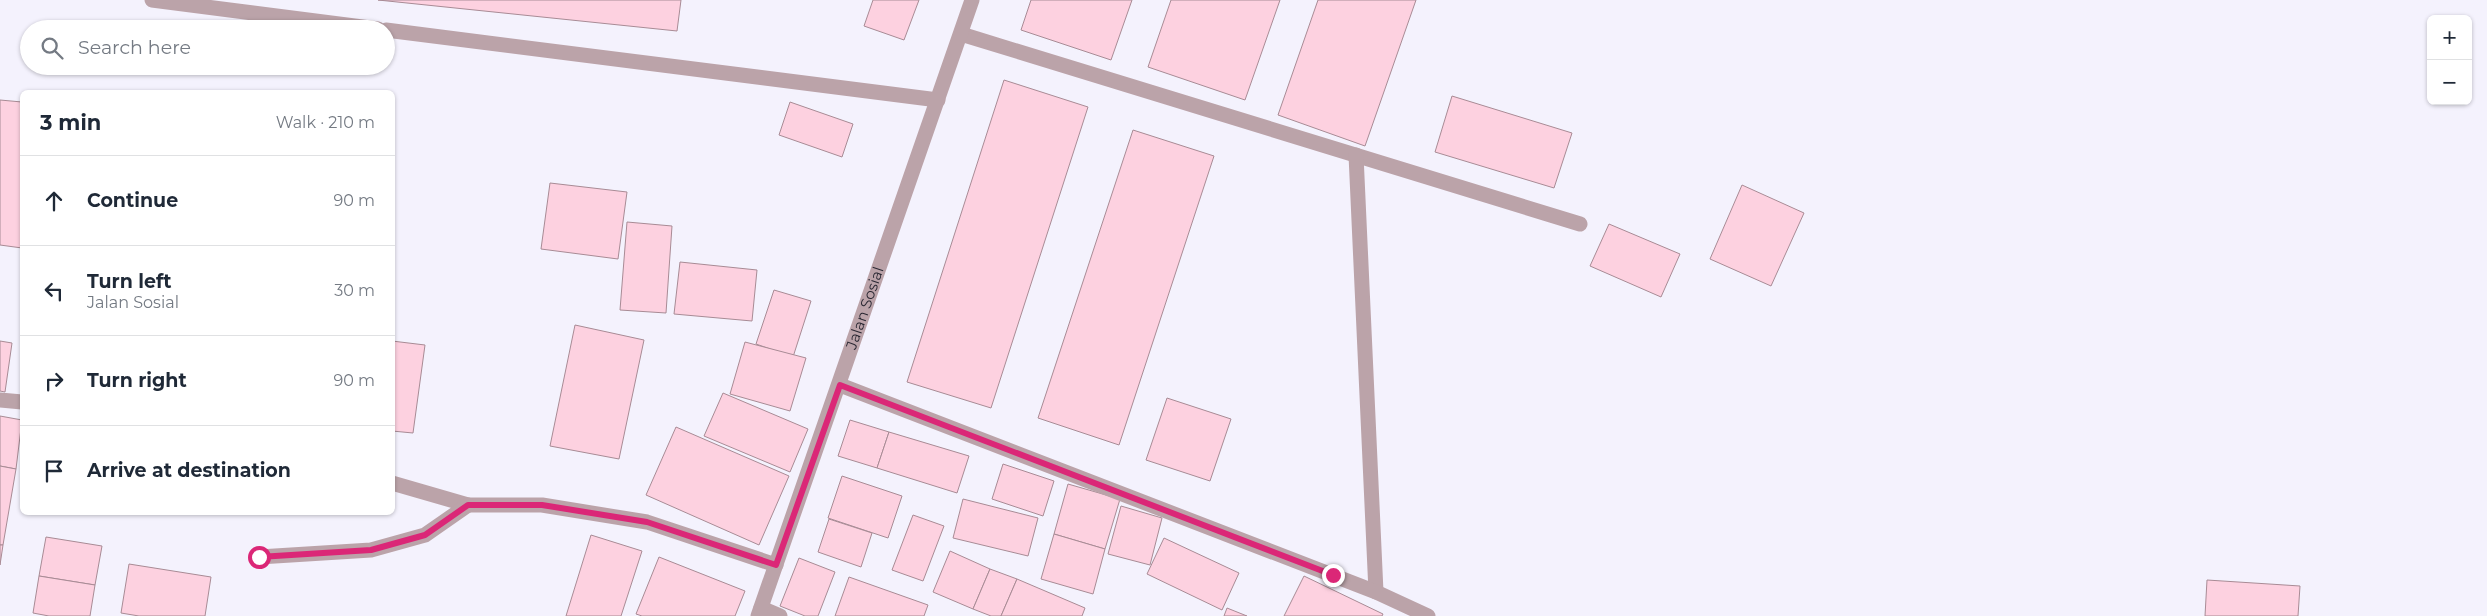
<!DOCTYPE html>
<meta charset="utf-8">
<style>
:root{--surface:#fff;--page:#f2f2f3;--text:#1f2937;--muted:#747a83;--line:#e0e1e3}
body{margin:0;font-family:Montserrat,sans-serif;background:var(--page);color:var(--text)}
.controls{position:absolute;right:15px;top:15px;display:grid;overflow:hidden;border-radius:8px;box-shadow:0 1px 4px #0004}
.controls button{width:45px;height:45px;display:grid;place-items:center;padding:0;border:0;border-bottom:1px solid var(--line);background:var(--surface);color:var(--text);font:25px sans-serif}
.stop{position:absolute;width:15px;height:15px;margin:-11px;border:4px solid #db2777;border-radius:50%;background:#fff}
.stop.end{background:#db2777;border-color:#fff;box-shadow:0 1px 5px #0008}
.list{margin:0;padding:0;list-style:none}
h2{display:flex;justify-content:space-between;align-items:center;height:65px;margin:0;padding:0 20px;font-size:21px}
h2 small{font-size:16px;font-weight:400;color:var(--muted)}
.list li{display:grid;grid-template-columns:32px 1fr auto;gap:15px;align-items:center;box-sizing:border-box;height:90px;padding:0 20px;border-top:1px solid var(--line)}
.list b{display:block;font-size:19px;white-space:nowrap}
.list p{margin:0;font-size:16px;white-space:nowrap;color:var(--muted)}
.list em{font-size:16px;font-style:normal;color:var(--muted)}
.icon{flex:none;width:28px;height:28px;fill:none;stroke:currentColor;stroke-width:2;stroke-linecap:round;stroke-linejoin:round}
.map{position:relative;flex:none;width:2487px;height:616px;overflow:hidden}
.search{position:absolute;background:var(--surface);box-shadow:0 1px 4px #0004;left:20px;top:20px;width:375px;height:55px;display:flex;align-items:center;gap:12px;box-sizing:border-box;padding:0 18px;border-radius:28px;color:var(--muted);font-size:19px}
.panel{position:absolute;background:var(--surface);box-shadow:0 1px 4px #0004;left:20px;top:90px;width:375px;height:425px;border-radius:8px}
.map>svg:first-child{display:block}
.building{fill:#fdd1e0;stroke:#a88b95}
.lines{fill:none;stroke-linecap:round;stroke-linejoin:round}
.minor{stroke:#bba3a9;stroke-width:15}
.route{stroke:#db2777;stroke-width:6}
.labels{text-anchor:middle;stroke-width:5;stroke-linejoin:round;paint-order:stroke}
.street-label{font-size:15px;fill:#292732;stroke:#f4f2fd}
</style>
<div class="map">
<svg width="2487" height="616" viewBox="0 0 2487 616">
<rect width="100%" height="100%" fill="#f4f2fd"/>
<g class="building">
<path d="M 378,0 L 681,0 L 677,31 Z"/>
<path d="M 873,0 L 919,0 L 904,40 L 864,26 Z"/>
<path d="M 1031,0 L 1132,0 L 1111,60 L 1021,30 Z"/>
<path d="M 1171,0 L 1280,0 L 1245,100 L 1148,67 Z"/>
<path d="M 1318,0 L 1416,0 L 1365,146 L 1278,115 Z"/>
<path d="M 1004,80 L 1088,107 L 991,408 L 907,382 Z"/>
<path d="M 1452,96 L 1572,133 L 1554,188 L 1435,152 Z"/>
<path d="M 0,100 L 22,102 L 22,248 L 0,245 Z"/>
<path d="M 790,102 L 853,124 L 842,157 L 779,135 Z"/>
<path d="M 1133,130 L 1214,156 L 1119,445 L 1038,418 Z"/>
<path d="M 550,183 L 627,192 L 618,259 L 541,249 Z"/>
<path d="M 1742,185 L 1804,213 L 1771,286 L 1710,259 Z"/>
<path d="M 627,222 L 672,226 L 666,313 L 620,310 Z"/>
<path d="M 1609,224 L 1680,254 L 1661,297 L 1590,266 Z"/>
<path d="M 680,262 L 757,270 L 752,321 L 674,314 Z"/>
<path d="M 774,290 L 811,301 L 793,357 L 756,344 Z"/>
<path d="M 575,325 L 644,340 L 619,459 L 550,446 Z"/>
<path d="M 0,341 L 12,343 L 5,392 L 0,391 Z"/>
<path d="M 392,341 L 425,345 L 413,433 L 392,431 Z"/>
<path d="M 745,342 L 806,358 L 790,411 L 730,394 Z"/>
<path d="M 723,393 L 808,429 L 790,472 L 704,436 Z"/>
<path d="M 1167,398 L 1231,419 L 1210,481 L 1146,460 Z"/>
<path d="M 0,416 L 22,420 L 16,469 L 0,466 Z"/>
<path d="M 850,420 L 889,432 L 877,468 L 838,456 Z"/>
<path d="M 676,427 L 789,476 L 759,545 L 646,495 Z"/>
<path d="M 889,432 L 969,456 L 957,493 L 877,468 Z"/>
<path d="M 1003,464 L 1054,481 L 1043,516 L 992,499 Z"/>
<path d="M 0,466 L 16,469 L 3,545 L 0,545 Z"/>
<path d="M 842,476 L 902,496 L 888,538 L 828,518 Z"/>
<path d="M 1068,484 L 1120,499 L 1105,549 L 1054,534 Z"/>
<path d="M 963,499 L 1038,518 L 1028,556 L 953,538 Z"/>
<path d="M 1121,506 L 1162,518 L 1150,565 L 1108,554 Z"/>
<path d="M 913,515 L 944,526 L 923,581 L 892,570 Z"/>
<path d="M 829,519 L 872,533 L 861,567 L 818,552 Z"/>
<path d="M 1054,534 L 1105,549 L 1093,594 L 1041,579 Z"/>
<path d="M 591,535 L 642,551 L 621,616 L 566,616 Z"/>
<path d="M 46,537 L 102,546 L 95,585 L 39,576 Z"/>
<path d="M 1164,538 L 1239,573 L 1222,610 L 1147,574 Z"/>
<path d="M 0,545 L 3,545 L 0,565 Z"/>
<path d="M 950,551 L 990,569 L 973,609 L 933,592 Z"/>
<path d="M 659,557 L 745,591 L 735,616 L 642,616 L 636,614 Z"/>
<path d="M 799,558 L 835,572 L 818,616 L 805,616 L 780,606 Z"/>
<path d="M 129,564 L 211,577 L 205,616 L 139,616 L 121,613 Z"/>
<path d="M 990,569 L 1017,579 L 1001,616 L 991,616 L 973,609 Z"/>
<path d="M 39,576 L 95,585 L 90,616 L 49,616 L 33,613 Z"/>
<path d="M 1304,576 L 1383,614 L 1382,616 L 1284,616 Z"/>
<path d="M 849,577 L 928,605 L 924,616 L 835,616 Z"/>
<path d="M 1017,579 L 1085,608 L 1082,616 L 1001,616 Z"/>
<path d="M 2207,580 L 2300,586 L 2298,616 L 2205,616 Z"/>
<path d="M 1227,608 L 1247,616 L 1224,616 Z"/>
</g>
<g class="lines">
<g class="minor">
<path d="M 152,0 L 378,29"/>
<path d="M 386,30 L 938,100"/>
<path d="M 961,34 L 1580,224"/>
<path d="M 1356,155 L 1376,592"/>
<path d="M 840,385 L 1376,592 L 1428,616"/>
<path d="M 0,400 L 22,402"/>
<path d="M 392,483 L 468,505 L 542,505 L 647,522 L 776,565"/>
<path d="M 259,557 L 371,550 L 425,535 L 468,505"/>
<path d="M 761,608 L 780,616"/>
<path id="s1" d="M 758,616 L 972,0"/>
</g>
</g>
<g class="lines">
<path class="route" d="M 259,557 L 371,550 L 425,535 L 468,505 L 542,505 L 647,522 L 776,565 L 840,385 L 1333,575"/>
</g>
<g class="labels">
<g class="street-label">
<text dy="5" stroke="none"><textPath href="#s1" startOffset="326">Jalan Sosial</textPath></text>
</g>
</g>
</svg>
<div class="controls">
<button>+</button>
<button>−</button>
</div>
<div class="stop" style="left:259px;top:557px"></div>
<div class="stop end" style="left:1333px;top:575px"></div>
<div class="search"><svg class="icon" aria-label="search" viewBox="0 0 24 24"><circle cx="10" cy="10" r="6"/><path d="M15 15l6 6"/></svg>Search here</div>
<section class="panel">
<h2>3 min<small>Walk · 210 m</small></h2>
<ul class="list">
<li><svg class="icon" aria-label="ahead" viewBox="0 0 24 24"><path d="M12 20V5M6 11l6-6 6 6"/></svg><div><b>Continue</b></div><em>90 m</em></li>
<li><svg class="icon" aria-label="left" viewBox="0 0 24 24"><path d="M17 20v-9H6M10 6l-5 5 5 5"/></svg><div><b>Turn left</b><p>Jalan Sosial</p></div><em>30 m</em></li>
<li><svg class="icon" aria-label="right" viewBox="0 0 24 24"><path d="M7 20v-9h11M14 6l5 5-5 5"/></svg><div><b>Turn right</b></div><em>90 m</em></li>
<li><svg class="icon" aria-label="arrive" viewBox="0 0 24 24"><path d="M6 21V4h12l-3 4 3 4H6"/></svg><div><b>Arrive at destination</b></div></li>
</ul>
</section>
</div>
